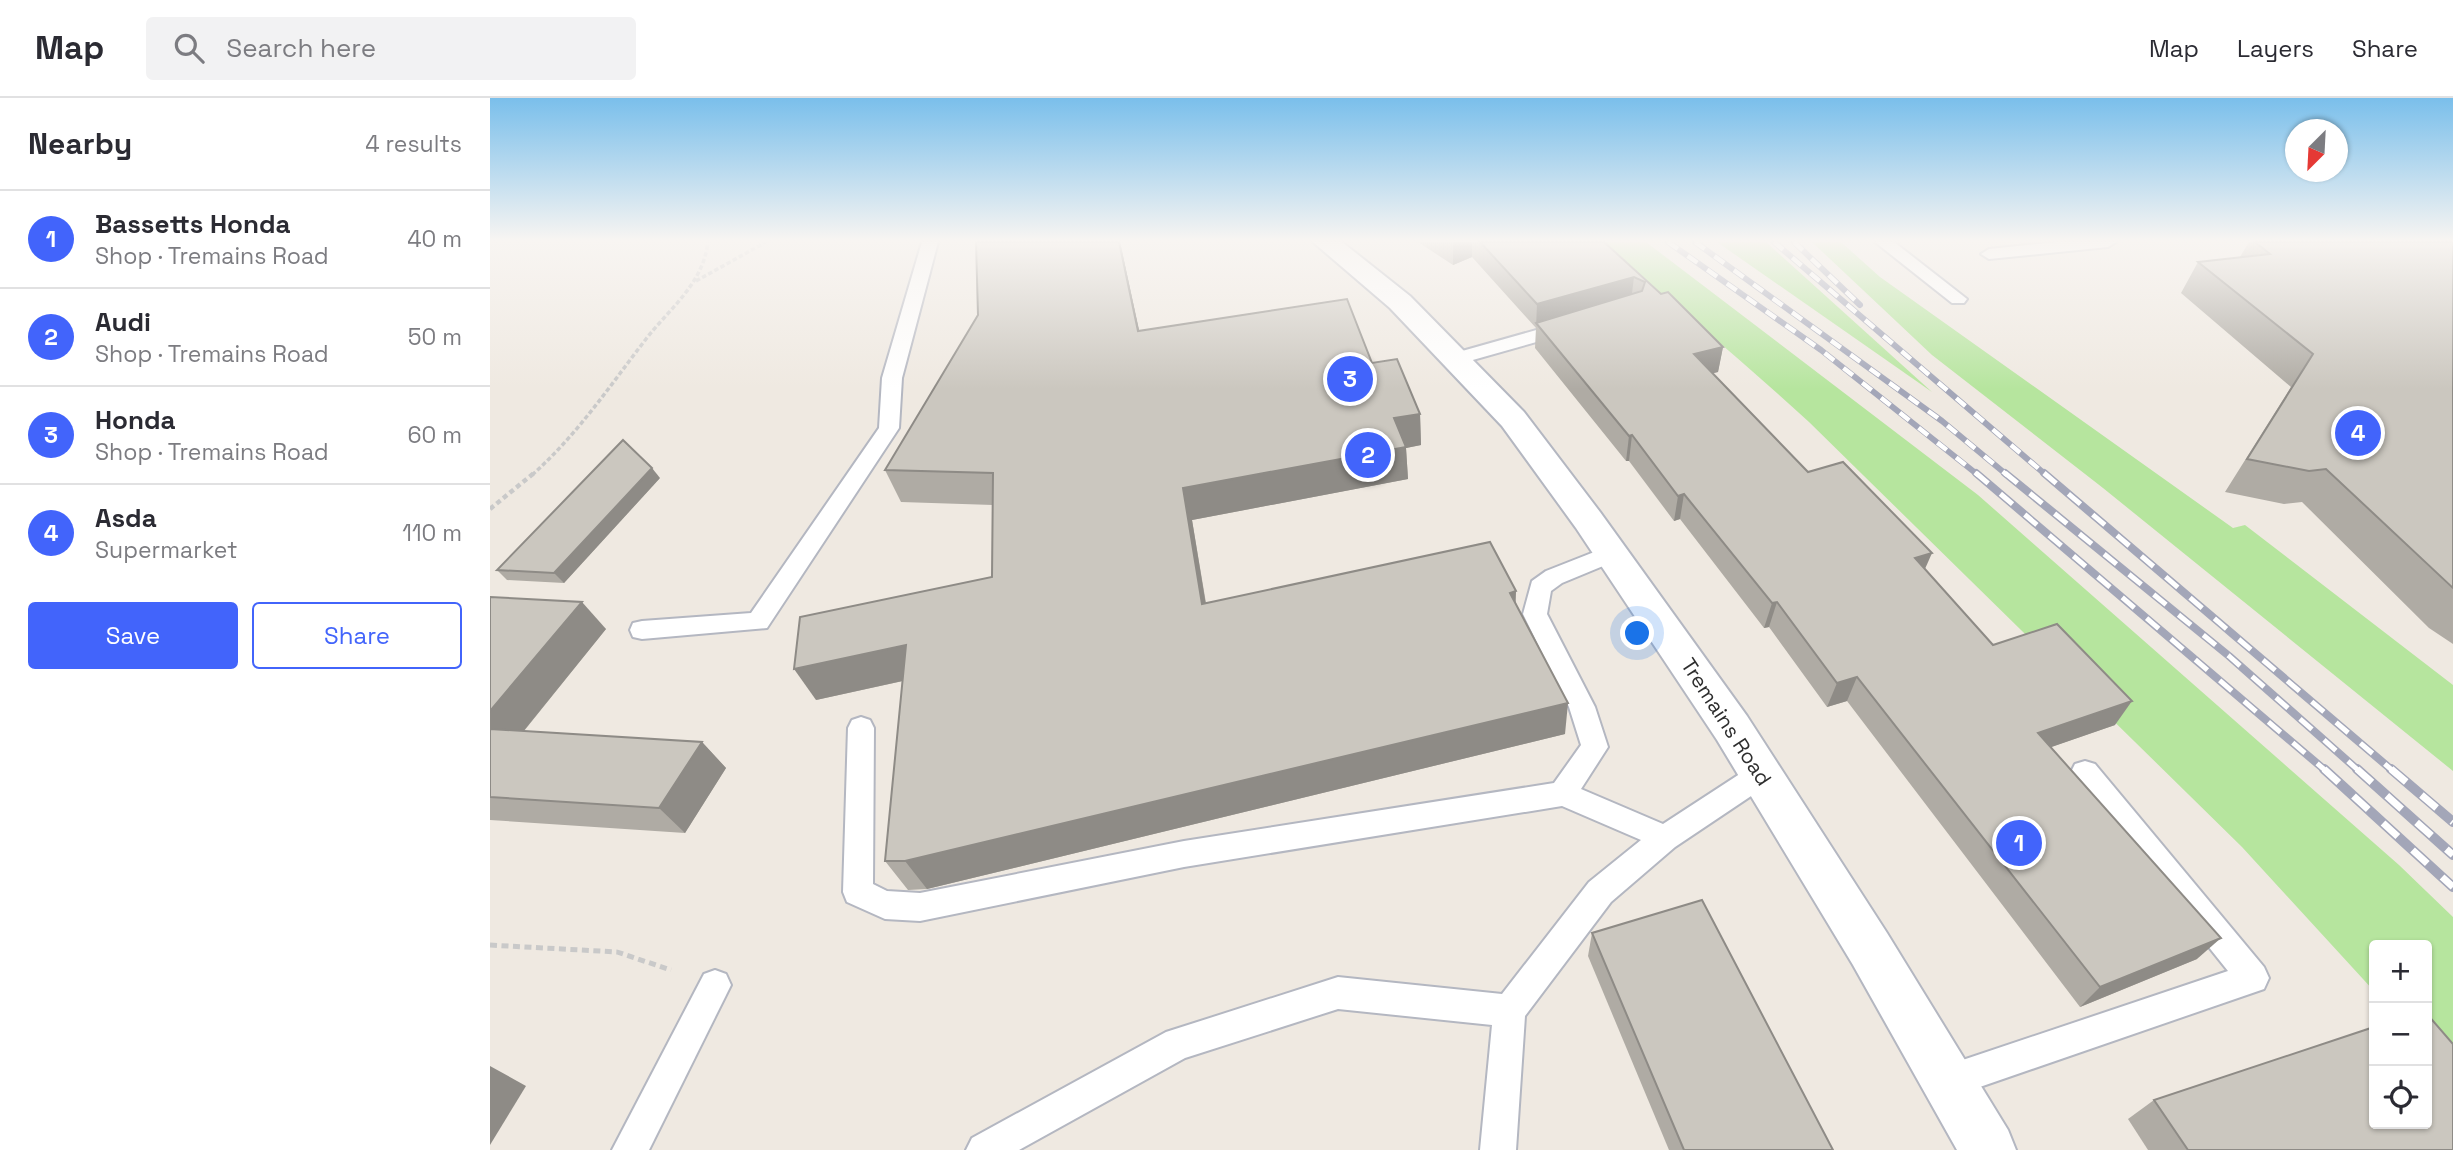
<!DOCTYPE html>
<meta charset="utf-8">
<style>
:root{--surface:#fff;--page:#f2f2f3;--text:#2b2b33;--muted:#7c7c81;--line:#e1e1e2;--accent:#4264fb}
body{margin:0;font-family:"Space Grotesk",sans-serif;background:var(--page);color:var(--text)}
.controls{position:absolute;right:21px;bottom:21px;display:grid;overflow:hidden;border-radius:7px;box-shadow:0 2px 5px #0004}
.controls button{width:63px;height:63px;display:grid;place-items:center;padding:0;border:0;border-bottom:2px solid var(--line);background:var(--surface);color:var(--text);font:35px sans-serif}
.compass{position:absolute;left:1795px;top:21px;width:63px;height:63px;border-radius:50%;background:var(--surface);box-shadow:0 2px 5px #0004;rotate:204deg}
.you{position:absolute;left:1148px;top:536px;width:24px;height:24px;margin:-18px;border:5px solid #fff;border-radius:50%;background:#1a73e8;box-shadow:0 0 0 10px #1a73e833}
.badge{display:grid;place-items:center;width:46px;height:46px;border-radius:50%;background:var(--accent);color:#fff;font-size:23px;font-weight:700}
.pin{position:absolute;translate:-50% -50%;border:4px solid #fff;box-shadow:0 2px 7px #0006}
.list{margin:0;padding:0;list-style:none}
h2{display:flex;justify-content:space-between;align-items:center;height:91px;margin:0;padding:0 28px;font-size:30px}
h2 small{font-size:23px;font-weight:400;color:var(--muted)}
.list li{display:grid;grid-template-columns:46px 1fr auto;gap:21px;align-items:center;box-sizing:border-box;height:98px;padding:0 28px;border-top:2px solid var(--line)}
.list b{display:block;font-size:26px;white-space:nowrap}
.list p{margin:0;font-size:23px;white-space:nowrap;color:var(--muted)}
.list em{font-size:23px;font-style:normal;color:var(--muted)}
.actions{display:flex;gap:14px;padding:21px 28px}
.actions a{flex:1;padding:16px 0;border:2px solid var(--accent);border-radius:7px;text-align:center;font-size:24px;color:var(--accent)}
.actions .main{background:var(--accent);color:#fff}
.icon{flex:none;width:38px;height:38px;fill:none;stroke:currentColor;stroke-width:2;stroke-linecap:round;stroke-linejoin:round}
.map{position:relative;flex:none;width:1963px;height:1052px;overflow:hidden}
header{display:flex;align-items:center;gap:42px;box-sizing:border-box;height:98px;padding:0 35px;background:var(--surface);border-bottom:2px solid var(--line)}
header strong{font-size:33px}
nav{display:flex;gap:38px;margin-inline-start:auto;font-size:24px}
.search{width:490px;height:63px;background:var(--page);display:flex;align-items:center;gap:18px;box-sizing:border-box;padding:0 24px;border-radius:7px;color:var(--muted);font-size:26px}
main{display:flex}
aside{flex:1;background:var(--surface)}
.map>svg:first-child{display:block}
.green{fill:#b6e59e}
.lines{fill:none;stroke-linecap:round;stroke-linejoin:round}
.lane-casing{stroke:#b4b7c1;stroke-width:4}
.secondary-casing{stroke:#b4b7c1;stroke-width:4}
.path-far2{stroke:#c9c9c9;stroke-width:3.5;stroke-dasharray:4.5 2.5;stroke-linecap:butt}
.path-far1{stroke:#c9c9c9;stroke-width:4.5;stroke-dasharray:5 3.5;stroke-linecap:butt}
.path{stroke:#c9c9c9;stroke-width:5;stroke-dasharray:7 4.5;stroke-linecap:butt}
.lane{fill:#fff;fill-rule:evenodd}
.secondary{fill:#fff;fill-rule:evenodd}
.rail-far2-casing{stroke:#a3a6b8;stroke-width:6}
.rail-far1-casing{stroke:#a3a6b8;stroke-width:8}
.rail-casing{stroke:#a3a6b8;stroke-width:10}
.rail-far2{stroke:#fff;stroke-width:4.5;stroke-dasharray:12;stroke-linecap:butt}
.rail-far1{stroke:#fff;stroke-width:5;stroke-dasharray:16;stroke-linecap:butt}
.rail{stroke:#fff;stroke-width:7;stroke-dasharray:20;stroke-linecap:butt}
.wall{fill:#afaba4}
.shaded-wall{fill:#8e8b86}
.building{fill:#cbc7bf;stroke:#8e8b86;stroke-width:2}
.labels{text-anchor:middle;stroke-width:5;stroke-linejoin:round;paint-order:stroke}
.street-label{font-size:21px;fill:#2e2e2e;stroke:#fff}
</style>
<header>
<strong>Map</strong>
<div class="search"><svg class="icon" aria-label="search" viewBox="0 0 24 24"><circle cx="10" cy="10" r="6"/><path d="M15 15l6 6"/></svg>Search here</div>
<nav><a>Map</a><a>Layers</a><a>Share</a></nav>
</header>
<main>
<aside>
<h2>Nearby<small>4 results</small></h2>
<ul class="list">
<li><span class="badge">1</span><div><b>Bassetts Honda</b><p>Shop · Tremains Road</p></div><em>40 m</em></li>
<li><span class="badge">2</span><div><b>Audi</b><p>Shop · Tremains Road</p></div><em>50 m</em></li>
<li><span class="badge">3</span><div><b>Honda</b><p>Shop · Tremains Road</p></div><em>60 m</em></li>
<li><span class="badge">4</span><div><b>Asda</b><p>Supermarket</p></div><em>110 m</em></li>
</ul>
<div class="actions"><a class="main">Save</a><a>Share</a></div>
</aside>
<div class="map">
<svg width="1963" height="1052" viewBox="0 0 1963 1052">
<rect width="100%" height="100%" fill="#efe9e1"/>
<g class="green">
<path d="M 1101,144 L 1156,144 L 1488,397 L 1909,767 L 1963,819 L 1963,993 L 1937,962 L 1937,847 L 1884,847 L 1884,893 L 1752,749 L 1319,324 C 1249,260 1178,199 1101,144 Z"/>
<path d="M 1227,144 L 1276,144 L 1442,294 Z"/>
<path d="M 1322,144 L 1351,144 L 1390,179 L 1743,430 L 1755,427 L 1963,587 L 1963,673 L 1613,390 L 1442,257 Z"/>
</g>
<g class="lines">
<defs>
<g id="lane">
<path d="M 432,144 L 448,144 L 412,280 L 409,330 L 277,530 L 152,541 L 143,539 L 140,532 L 143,525 L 152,523 L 261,515 L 389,330 L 392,280 Z"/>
<path d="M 1385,144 L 1404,144 L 1477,201 L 1474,205 L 1462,205 Z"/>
<path d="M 1567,144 L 1626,144 L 1618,149 L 1499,161 L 1491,156 L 1499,151 Z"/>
<path d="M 1078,223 L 1087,229 L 1085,233 L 965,267 L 955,261 L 958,257 Z"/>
<path d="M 1122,447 L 1130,449 L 1134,455 L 1130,461 L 1072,485 L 1061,493 L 1057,516 L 1105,609 L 1118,649 L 1091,691 L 1173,726 L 1262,668 L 1272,664 L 1282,668 L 1286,676 L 1282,684 L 1185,749 L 1121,804 L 1035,918 L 1026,1052 L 990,1052 L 1002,927 L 848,911 L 695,960 L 529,1052 L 476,1052 L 482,1040 L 676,934 L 848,879 L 1012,896 L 1099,784 L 1151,742 L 1072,708 L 694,769 L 430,823 L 395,821 L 357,804 L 353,794 L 358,630 L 362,622 L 371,619 L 380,622 L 384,630 L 383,786 L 397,793 L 430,795 L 694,743 L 1064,685 L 1091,647 L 1079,609 L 1033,516 L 1042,483 L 1056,473 Z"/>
<path d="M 1595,663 L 1605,666 L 1774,869 L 1779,880 L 1774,891 L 1458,1000 L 1446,995 L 1441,983 L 1446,971 L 1738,873 L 1585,682 L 1581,674 L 1585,666 Z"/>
<path d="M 225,872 L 236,876 L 241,887 L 159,1052 L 122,1052 L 214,876 Z"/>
</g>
<path id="secondary" d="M 823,144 L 852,144 L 920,198 L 1034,314 L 1110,414 L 1257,618 L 1397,835 L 1518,1032 L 1526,1052 L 1467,1052 L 1363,867 L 1227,642 L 1086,430 L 1012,328 L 900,210 Z"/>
</defs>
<use href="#lane" class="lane-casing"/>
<use href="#secondary" class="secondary-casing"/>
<g class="path-far2">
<path d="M 206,183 L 276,144"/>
<path d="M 42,377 C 87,337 119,289 156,241 C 180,210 213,186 218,144"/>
</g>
<path class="path-far1" d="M 0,411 L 44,375"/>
<path class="path" d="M 0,847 L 127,854 L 181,872"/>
<use href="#lane" class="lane"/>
<use href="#secondary" class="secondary"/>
<defs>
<g id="rail-far2">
<path d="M 1178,144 L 1331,252 L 1488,377"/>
<path d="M 1205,144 L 1452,323 L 1517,377"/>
<path d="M 1284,144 L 1556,377"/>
<path d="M 1304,144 L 1370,207"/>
</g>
<g id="rail-far1">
<path d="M 1486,375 L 1836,673"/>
<path d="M 1515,375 L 1739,558 L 1869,673"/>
<path d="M 1554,375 L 1903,673"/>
</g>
<g id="rail">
<path d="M 1834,671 L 1963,789"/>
<path d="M 1867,671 L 1963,757"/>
<path d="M 1901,671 L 1963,724"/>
</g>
</defs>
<use href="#rail-far2" class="rail-far2-casing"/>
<use href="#rail-far1" class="rail-far1-casing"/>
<use href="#rail" class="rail-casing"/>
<use href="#rail-far2" class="rail-far2"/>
<use href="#rail-far1" class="rail-far1"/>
<use href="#rail" class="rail"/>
</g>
<g class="wall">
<path d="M 486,144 L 630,144 L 649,233 L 882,265 L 930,316 L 931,347 L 916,350 L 918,381 L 702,422 L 716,505 L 1026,505 L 1075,636 L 437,791 L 418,792 L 395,763 L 413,583 L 326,602 L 502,479 L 503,407 L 411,404 L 395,372 L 488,217 Z"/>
<path d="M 928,144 L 1114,144 L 1171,196 L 1233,249 L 1228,274 L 1222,275 L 1318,374 L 1435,471 L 1503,547 L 1625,627 L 1561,649 L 1707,861 L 1590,909 L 1357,603 L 1337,609 L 1279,529 L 1274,530 L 1190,421 L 1184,423 L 1139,363 L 1136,363 L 1045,250 L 1046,230 L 982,159 L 963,167 Z"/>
<path d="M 1759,144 L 1963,144 L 1963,546 L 1939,530 L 1812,404 L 1794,406 L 1735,394 L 1801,289 L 1691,195 L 1708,164 L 1750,159 Z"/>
<path d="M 170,380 L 74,485 L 17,482 L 7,472 Z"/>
<path d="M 0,499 L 116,531 L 34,633 L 212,644 L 236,670 L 195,735 L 0,722 Z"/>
<path d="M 1102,835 L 1343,1052 L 1179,1052 L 1098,858 Z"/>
<path d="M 1664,1002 L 1963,1052 L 1658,1052 L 1638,1021 Z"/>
</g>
<g class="shaded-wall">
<path d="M 629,144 L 630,144 L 656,264 L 648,233 Z"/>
<path d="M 963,144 L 982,144 L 982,159 L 963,167 Z"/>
<path d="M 1144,179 L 1141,203 L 1046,225 L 1046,230 L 1047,206 Z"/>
<path d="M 1233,249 L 1228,274 L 1200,281 L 1204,256 Z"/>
<path d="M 930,316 L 931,347 L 916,350 L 918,381 L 702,422 L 721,538 L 712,506 L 693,390 L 904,320 Z"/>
<path d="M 1142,337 L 1139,363 L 1136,363 L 1139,338 Z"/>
<path d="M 162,370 L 170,380 L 74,485 L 64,475 Z"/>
<path d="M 1194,396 L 1190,421 L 1184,423 L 1188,398 Z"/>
<path d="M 1442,455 L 1431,480 L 1425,460 Z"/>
<path d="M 1026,493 L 1025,525 L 1020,495 Z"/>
<path d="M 92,504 L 116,531 L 15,656 L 0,643 L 0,613 Z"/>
<path d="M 1287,504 L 1279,529 L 1274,530 L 1282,505 Z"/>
<path d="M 416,547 L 435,578 L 326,602 L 304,571 Z"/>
<path d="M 1367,579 L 1357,603 L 1337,609 L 1347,585 Z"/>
<path d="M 1642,603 L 1625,627 L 1533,659 L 1548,635 Z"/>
<path d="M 1078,605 L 1075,636 L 437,791 L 415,763 Z"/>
<path d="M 212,644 L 236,670 L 195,735 L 169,710 Z"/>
<path d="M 1731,840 L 1707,861 L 1590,909 L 1610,889 Z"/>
<path d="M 0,968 L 36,988 L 0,1047 Z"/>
</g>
<g class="building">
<path d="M 486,144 L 629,144 L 648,233 L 857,201 L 882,265 L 907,261 L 930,316 L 904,320 L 916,349 L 693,390 L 712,506 L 1000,444 L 1026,493 L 1020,495 L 1078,605 L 415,763 L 395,763 L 416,547 L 304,571 L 310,519 L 502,479 L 503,375 L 395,372 L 488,217 Z"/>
<path d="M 990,144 L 1114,144 L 1171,196 L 1178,194 L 1233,249 L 1204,256 L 1318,374 L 1353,364 L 1442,455 L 1425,460 L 1503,547 L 1567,526 L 1642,603 L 1548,635 L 1731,840 L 1610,889 L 1367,579 L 1347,585 L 1287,504 L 1282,505 L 1194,396 L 1188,398 L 1142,337 L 1139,338 L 1046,225 L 1152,193 L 1155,184 L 1144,179 L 1047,206 Z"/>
<path d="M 1765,144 L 1963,144 L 1963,490 L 1836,371 L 1819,373 L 1757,361 L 1823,256 L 1708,164 L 1780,156 Z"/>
<path d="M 133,342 L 162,370 L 64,475 L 7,472 Z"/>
<path d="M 0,499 L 92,504 L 0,613 Z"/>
<path d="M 0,631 L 212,644 L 169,710 L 0,699 Z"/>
<path d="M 1212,802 L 1343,1052 L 1194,1052 L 1102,835 Z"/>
<path d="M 1937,916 L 1963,946 L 1963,1052 L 1698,1052 L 1664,1002 L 1884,929 L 1884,1026 L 1937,1026 Z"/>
</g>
<linearGradient id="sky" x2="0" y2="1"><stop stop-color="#7abfeb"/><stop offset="0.49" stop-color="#f8f5f2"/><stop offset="1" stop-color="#f8f5f2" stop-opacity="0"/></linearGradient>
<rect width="1963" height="291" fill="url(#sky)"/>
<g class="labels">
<g class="street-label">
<text transform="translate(1236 624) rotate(57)" y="7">Tremains Road</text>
</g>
</g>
</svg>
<div class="controls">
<button>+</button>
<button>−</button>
<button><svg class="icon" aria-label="locate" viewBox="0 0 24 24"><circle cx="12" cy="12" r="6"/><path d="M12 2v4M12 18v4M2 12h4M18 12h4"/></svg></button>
</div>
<svg class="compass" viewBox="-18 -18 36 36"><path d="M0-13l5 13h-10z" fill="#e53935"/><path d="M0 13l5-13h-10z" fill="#7c7c81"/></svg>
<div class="you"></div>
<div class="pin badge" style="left:1529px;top:745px">1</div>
<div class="pin badge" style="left:878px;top:357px">2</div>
<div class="pin badge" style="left:860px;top:281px">3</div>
<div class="pin badge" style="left:1868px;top:335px">4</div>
</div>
</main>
